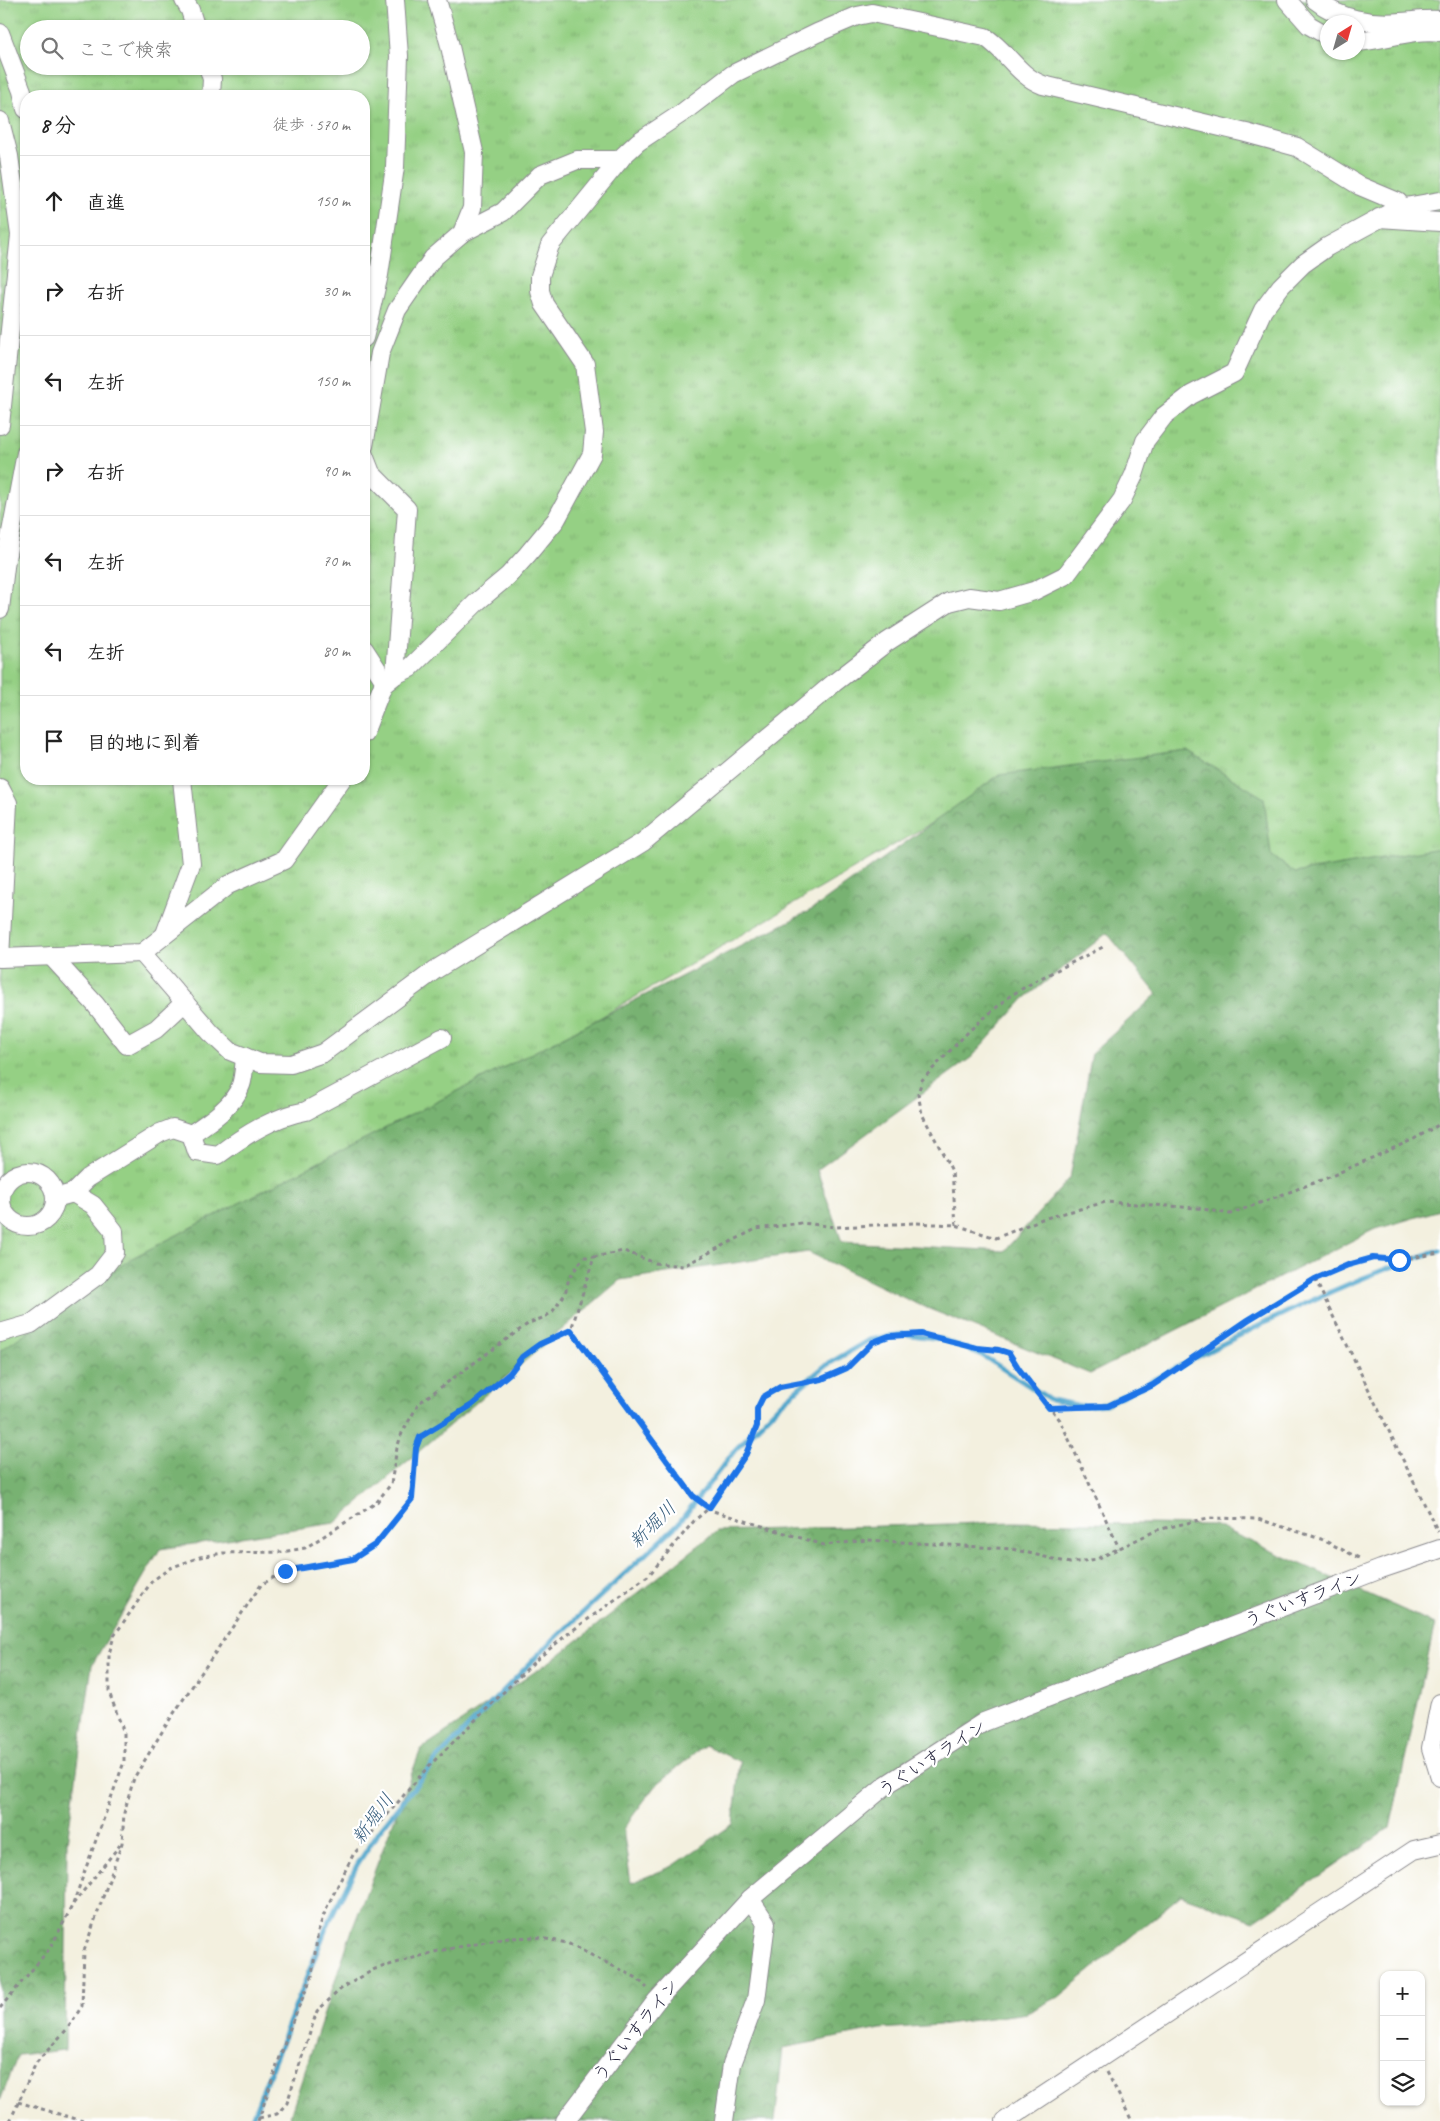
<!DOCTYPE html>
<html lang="ja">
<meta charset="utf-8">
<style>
:root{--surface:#fff;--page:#f2f2f2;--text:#222;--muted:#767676;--line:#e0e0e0}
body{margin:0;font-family:Caveat,"Klee One",sans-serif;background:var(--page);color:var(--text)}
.controls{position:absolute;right:15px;bottom:15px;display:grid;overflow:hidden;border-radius:10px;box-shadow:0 1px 4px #0004}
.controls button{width:45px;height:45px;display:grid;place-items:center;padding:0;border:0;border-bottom:1px solid var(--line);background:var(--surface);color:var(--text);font:25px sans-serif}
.compass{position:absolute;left:1320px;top:15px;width:45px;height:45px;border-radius:50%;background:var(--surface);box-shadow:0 1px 4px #0004;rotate:37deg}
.stop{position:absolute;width:15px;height:15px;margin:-11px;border:4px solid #1a73e8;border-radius:50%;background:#fff}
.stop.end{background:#1a73e8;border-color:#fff;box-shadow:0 1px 5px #0008}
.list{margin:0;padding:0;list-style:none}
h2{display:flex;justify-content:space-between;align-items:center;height:65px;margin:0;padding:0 20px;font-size:21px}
h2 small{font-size:16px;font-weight:400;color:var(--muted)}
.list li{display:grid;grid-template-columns:32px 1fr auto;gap:15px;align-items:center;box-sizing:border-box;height:90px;padding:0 20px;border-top:1px solid var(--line)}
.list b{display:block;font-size:19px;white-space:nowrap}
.list em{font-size:16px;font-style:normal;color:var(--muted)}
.icon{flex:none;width:28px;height:28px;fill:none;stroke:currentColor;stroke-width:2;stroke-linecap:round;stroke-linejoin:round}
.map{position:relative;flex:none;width:1440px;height:2121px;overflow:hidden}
.search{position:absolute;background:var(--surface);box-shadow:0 1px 4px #0004;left:20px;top:20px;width:350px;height:55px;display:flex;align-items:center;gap:12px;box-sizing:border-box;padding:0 18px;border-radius:28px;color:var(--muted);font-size:19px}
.panel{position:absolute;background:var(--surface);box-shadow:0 1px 4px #0004;left:20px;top:90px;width:350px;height:695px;border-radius:20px}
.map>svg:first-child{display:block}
.grass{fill:url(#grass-tufts);stroke:#5c7960;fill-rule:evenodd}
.forest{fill:url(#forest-crowns);stroke:#4d6a56;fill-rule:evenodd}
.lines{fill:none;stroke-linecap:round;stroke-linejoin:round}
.stream{stroke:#4da4ca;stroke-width:5}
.minor-casing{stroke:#8a898d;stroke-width:20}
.path{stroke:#8a898d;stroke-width:3;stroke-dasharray:4 4;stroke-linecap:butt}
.minor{stroke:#fff;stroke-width:18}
.route{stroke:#1a73e8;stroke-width:6}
.labels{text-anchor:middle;stroke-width:4.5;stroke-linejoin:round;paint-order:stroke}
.street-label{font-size:18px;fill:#22223b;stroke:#fff}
.water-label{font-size:19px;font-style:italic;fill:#355c7b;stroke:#fff}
</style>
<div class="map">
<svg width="1440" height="2121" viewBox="0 0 1440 2121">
<defs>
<pattern id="grass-tufts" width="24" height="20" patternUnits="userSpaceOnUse" patternTransform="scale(1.25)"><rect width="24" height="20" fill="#95d084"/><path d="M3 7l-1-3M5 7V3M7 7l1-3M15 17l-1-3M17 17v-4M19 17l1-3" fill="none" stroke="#80b273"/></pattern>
<pattern id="forest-crowns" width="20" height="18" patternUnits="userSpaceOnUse" patternTransform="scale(1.25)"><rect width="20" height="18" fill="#78b272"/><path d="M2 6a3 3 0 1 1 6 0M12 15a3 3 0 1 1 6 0" fill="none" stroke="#62905f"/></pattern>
</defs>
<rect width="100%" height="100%" fill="#fff"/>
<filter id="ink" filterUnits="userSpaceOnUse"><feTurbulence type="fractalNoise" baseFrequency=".02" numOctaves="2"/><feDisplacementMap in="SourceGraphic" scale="10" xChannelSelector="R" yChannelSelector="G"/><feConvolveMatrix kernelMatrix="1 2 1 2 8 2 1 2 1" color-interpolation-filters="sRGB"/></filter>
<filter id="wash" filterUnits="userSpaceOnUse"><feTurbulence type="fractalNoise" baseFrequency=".0096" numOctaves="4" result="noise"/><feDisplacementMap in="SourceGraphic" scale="20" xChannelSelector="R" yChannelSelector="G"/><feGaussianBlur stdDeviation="1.12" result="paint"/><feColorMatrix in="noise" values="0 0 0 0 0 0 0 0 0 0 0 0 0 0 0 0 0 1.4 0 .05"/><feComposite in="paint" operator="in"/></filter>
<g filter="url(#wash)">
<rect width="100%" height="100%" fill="#f3f0df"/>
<path class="grass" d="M 0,0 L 1440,0 L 1440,895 L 935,821 L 591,1023 L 371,1136 L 0,1402 ZM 1328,22 L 1358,22 L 1358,52 L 1328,52 ZM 29,29 L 361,29 L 361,66 L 29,66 ZM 26,96 L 364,96 L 364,779 L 26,779 Z"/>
<g class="forest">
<path d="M 1187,751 L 1264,798 L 1271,855 L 1295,873 L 1440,848 L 1440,1210 L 1373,1230 L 1090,1374 L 917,1304 L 808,1252 L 620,1280 L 335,1523 L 160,1549 L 92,1665 L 67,1842 L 65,2050 L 18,2055 L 0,2101 L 0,1351 L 132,1258 L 813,909 L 999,775 ZM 1107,933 L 1157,994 L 1092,1053 L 1070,1178 L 1004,1251 L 842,1242 L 817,1170 L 972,1057 L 1024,999 Z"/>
<path d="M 1014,1522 L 1214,1525 L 1435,1624 L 1390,1828 L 1254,1921 L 1181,1895 L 1058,1997 L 1027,2013 L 939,2025 L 880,2029 L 783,2048 L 775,2121 L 288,2121 L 352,1930 L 421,1749 L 555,1658 L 717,1531 ZM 705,1745 L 740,1762 L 733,1824 L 673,1866 L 631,1883 L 623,1829 L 655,1786 Z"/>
</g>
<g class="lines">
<path class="stream" d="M 251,2121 L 326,1928 L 357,1865 L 379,1831 L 435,1761 L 547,1646 L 678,1524 L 735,1450 L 780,1404 L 825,1366 L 869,1340 L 904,1334 L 941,1339 L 980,1354 L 1051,1400 L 1081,1406 L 1106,1404 C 1215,1349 1323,1287 1440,1250"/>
</g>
</g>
<g filter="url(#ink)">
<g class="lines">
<defs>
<g id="minor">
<path d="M 184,0 L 190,10 L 196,29"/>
<path d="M 1287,0 L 1309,25 L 1328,36"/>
<path d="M 1315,0 C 1339,19 1371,25 1401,22 C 1414,21 1426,19 1440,20"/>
<path d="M 0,33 L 22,91 L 26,109"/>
<path d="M 1358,42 C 1383,40 1417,28 1440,32"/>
<path d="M 208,66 L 212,79 L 211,96"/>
<path d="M 0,121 L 9,156 L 20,235 L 0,425"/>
<path d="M 1379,218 L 1440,222"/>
<path d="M 462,233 L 503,212 L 540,175 L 577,160 L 620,160"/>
<path d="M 364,338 L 379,275 L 395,167 L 399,56 L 395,0"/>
<path d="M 364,446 L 380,353 L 397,310 L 433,258 L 462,233 L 472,208 L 474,152 L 449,42 L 437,0"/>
<path d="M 364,455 L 371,473 L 407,509 L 395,675 L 383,685 L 364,733"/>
<path d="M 0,609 L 6,559 L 26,453"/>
<path d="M 364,649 L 384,680 L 383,685"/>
<path d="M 395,675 L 410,668 L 478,601 L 508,576 L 527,555 L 556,520 L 592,454 L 594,432 L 585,364 L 544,304 L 540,291 L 540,276 L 550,245 L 623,156 L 638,142 L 682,113 L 733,74 L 817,33 L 857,16 L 872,13 L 985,37 C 1007,51 1018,76 1043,85 L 1246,133 L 1297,147 L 1360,186 L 1398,202 L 1399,208"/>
<path d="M 0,788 L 8,803 L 0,958"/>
<path d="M 165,934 L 191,864 L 182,779"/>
<path d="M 142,953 L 211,1033 L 230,1051 L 260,1063 L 291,1064 L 323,1053 L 435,970 L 643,842 L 834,683 L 887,642 L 949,602 L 969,597 L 999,601 L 1034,591 L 1066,575 L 1122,500 L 1134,475 L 1145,441 L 1164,416 L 1191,395 L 1234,373 L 1263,310 L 1281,286 L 1303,264 L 1327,247 L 1399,208 L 1440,201"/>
<path d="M 51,956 L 95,1004 L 127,1045 L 156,1029 L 185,1002"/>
<path d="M 0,958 L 142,953 L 228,885 L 284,860 L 342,779"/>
<path d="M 191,1134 L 197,1152 L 218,1155 C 245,1135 273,1117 306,1111 L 442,1038"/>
<circle cx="28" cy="1199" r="27"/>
<path d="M 73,1193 L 88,1178 L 160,1133 L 173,1128 L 191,1134 C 209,1122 234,1106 241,1085 C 244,1076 244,1066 245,1057"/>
<path d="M 0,1333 L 31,1324 L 98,1275 L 115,1253 L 114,1231 L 93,1205 L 73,1193 L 55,1198"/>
<path d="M 1440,1703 L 1431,1748 L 1440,1777"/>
<path d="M 565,2121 L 657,2000 L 750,1899 L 886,1785 L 984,1722 L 1381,1569 L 1440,1549"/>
<path d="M 724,2121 L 732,2064 L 756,2000 L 766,1923 L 750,1899"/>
<path d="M 1005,2121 L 1414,1850 L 1440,1844"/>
</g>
</defs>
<use href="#minor" class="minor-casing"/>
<g class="path">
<path d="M 956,1225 L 952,1171 L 922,1114 L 918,1094 L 922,1080 L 970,1030 L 1010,996 L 1037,980 L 1103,947"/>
<path d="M 1315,1279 L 1438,1532"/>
<path d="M 571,1330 L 693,1496 L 713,1511 L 824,1545 L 868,1540 L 1012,1549 L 1070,1563 L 1097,1559 L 1157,1530 L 1208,1518 L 1258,1519 L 1321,1539 L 1361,1559"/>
<path d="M 1049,1408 L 1108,1406 L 1153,1385 L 1248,1320 L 1315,1279 L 1347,1265 L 1373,1258 L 1399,1260 L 1440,1253"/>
<path d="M 73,1904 L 124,1762 L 124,1733 L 109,1692 L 109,1654 L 114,1636 L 152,1581 L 170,1568 L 200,1557 L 223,1553 L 282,1552 L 305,1548 L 376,1503 L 391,1484 L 397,1448 L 402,1433 L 419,1403 L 529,1323 L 545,1317 L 553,1311 L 565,1294 L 569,1278 L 584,1257 L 594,1257"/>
<path d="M 0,2008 L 51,1947 L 73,1904 L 120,1845"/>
<path d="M 1107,2072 L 1132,2121"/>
<path d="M 18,2102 L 83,2121"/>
<path d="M 259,2118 L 277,2114 L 287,2103 L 317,2011 L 342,1988 L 375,1969 L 438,1951 L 508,1938 L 536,1937 L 567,1943 L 637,1978 L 647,1988"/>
<path d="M 10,2121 L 36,2063 L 68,2028 L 82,2006 L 84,1951 L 122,1843 L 124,1813 L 134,1778 L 168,1722 L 261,1585 L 285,1571 L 353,1559 L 376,1544 L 412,1499 L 416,1448 L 420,1437 L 472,1405 L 510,1373 L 522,1357 L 540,1344 L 571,1330 L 594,1257 L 624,1251 L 655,1263 L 683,1266 L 756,1229 L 802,1223 L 836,1227 L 915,1223 L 956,1225 L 996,1238 L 1042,1219 L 1106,1202 L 1198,1208 L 1230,1214 L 1327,1178 L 1414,1139 L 1440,1124"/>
<path d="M 258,2121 L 292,2022 L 312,1976 L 318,1931 L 326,1909 L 353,1855 L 427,1768 L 536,1660 L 569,1633 L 649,1575 L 694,1521 L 709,1508 L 747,1453 L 757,1426 L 757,1409 L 763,1397 L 780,1387 L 822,1379 L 847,1368 L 873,1342 L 889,1336 L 921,1334 L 977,1348 L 999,1349 L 1009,1353 L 1019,1369 L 1060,1420 L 1119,1548"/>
</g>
<use href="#minor" class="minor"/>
</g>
</g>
<g class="lines" filter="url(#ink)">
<path class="route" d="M 285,1571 L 353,1559 L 376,1544 L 412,1499 L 416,1448 L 420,1437 L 472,1405 L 510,1373 L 522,1357 L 540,1344 L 571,1330 L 693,1496 L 709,1508 L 746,1454 L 757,1426 L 757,1409 L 763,1397 L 780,1387 L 822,1379 L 847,1368 L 873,1342 L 889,1336 L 921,1334 L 977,1348 L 999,1350 L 1009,1353 L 1019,1369 L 1049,1408 L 1108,1406 L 1153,1385 L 1248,1320 L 1315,1279 L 1348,1265 L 1373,1258 L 1399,1260"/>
</g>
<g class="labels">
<g class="street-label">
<text transform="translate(1303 1599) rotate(-21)" y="6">うぐいすライン</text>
<text transform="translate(932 1758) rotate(-33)" y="6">うぐいすライン</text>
<text transform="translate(636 2030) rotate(-51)" y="6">うぐいすライン</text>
</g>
<g class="water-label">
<text transform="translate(652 1524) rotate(-45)" y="7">新堀川</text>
<text transform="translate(372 1818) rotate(-54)" y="7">新堀川</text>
</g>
</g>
</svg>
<div class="controls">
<button>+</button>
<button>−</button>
<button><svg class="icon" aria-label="layers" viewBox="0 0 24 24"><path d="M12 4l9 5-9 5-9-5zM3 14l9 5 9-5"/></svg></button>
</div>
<svg class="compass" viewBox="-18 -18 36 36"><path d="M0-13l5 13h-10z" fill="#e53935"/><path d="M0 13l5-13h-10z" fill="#767676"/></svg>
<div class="stop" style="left:1399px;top:1260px"></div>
<div class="stop end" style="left:285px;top:1571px"></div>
<div class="search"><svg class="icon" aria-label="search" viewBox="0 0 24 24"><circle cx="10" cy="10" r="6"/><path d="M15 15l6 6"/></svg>ここで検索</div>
<section class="panel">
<h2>8 分<small>徒歩 · 570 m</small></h2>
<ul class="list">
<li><svg class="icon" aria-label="ahead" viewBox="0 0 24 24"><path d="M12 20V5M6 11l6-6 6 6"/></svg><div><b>直進</b></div><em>150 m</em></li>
<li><svg class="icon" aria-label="right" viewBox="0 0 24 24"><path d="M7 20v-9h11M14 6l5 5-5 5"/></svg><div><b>右折</b></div><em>30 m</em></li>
<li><svg class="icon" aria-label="left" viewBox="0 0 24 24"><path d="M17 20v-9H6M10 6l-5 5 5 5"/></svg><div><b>左折</b></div><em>150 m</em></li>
<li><svg class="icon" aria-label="right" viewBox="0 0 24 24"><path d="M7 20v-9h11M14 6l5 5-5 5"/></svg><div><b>右折</b></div><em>90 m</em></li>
<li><svg class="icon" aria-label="left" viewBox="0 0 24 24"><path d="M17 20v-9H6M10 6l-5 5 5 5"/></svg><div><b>左折</b></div><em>70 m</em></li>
<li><svg class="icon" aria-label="left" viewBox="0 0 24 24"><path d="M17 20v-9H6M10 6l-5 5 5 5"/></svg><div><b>左折</b></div><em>80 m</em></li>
<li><svg class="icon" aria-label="arrive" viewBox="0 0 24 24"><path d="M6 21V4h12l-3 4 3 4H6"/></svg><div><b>目的地に到着</b></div></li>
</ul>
</section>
</div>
